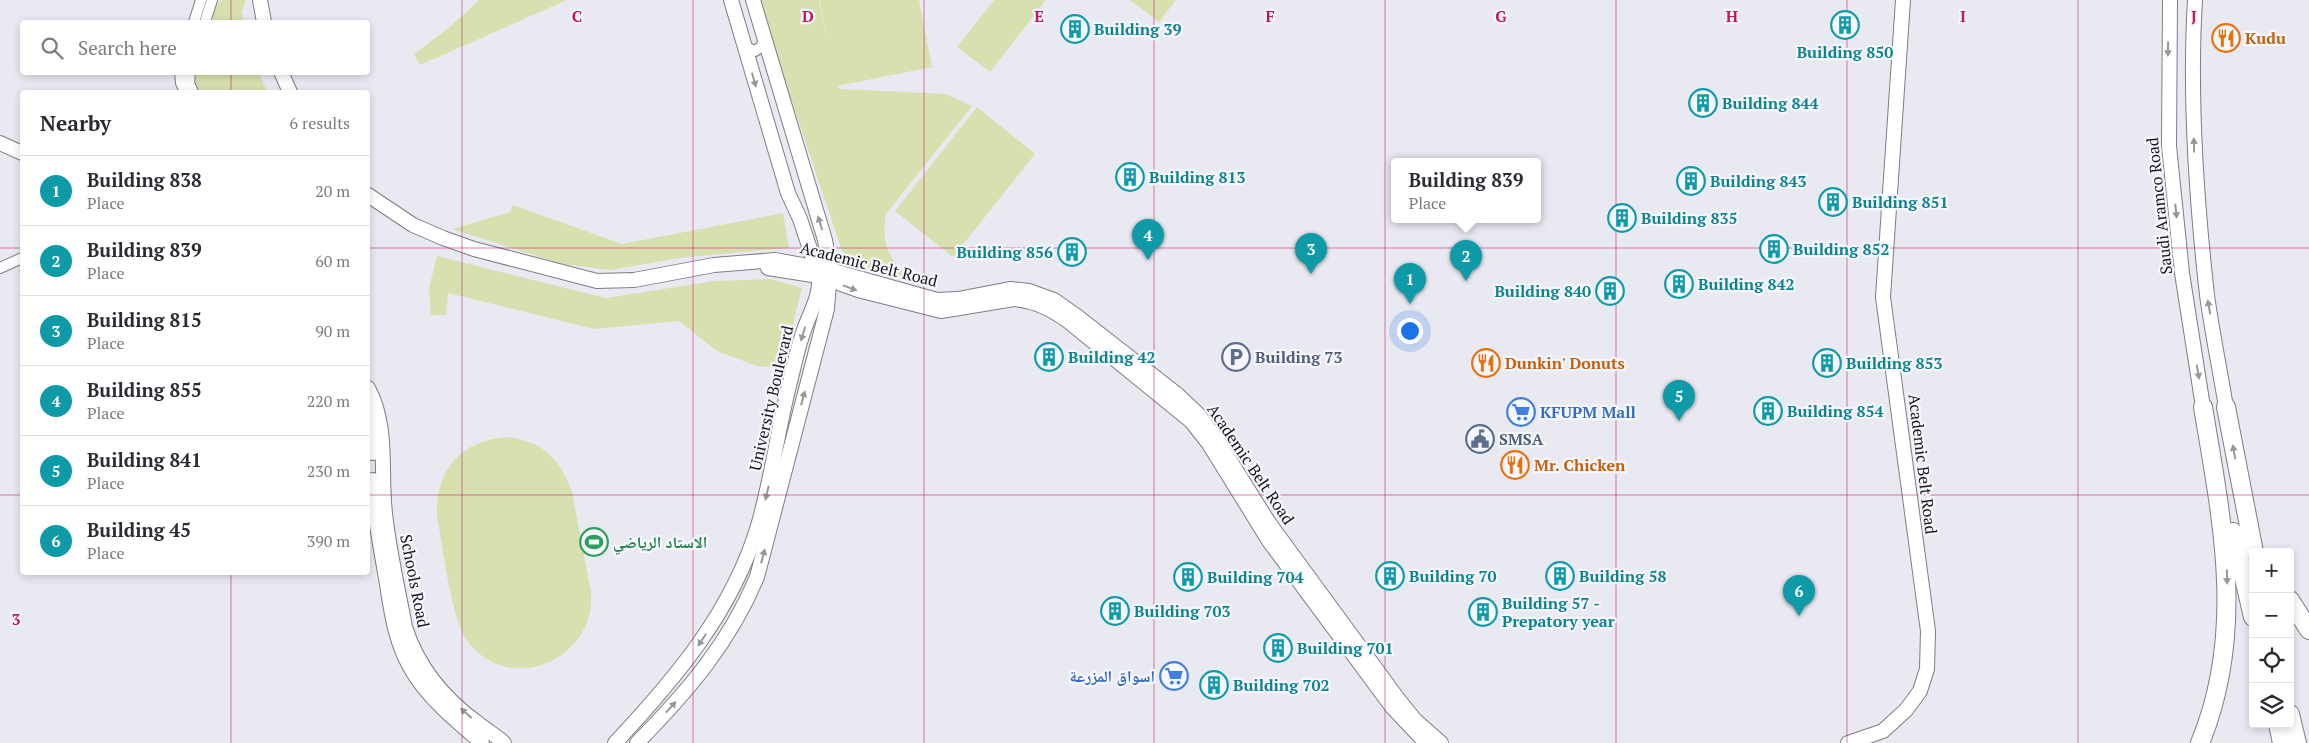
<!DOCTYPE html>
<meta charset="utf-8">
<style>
:root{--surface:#fff;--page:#f7f7f7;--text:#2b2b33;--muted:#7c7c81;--line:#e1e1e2;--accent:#ea580c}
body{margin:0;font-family:"PT Serif","Noto Naskh Arabic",serif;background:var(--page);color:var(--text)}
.controls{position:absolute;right:15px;bottom:15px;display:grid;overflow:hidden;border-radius:5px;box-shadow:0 2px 8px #0003}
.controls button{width:45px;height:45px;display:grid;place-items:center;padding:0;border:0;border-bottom:1px solid var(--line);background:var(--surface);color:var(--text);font:25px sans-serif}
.you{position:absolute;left:1409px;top:330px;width:18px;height:18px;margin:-12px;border:4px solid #fff;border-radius:50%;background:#1a73e8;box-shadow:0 0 0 8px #1a73e833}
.badge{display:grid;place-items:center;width:32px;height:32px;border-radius:50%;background:var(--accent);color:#fff;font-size:16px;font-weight:700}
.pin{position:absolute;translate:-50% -41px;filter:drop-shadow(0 1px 2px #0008)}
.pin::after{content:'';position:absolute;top:26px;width:18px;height:15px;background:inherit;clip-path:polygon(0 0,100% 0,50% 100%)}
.popup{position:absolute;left:1391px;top:158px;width:150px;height:65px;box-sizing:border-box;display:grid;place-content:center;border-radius:5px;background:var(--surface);filter:drop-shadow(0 1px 4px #0005);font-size:16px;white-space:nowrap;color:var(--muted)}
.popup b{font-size:19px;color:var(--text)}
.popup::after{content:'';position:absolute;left:50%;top:100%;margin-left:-10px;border:10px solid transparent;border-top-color:var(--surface)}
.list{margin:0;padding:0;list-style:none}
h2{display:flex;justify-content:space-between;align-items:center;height:65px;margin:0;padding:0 20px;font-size:21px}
h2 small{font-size:16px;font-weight:400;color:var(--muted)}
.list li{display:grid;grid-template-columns:32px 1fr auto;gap:15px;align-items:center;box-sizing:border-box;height:70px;padding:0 20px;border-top:1px solid var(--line)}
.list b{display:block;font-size:19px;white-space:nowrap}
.list p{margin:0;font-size:16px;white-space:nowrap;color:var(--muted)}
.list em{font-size:16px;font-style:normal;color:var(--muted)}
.icon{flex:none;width:28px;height:28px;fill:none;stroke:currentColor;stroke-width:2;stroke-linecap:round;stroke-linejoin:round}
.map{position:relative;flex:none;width:2309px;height:743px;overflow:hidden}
.search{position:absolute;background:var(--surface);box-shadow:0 2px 8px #0003;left:20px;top:20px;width:350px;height:55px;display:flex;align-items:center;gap:12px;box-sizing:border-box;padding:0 18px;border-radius:5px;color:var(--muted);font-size:19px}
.panel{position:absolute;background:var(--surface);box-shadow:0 2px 8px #0003;left:20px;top:90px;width:350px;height:485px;border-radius:5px}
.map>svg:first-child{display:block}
.green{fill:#d7e1af}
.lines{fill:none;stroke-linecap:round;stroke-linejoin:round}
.street-casing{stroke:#7d7d85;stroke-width:12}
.secondary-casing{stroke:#7d7d85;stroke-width:16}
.highway-casing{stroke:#7d7d85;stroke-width:20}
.street{stroke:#fff;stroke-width:10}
.secondary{stroke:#fff;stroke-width:14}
.highway{stroke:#fff;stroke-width:18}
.oneway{fill:#979798}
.grid{fill:none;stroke:#c2185b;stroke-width:1;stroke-opacity:0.55}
.labels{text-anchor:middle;stroke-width:4.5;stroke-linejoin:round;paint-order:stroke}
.culture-label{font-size:16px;font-weight:bold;fill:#0d838f;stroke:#f6f6fe;text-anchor:start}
.food-label{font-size:16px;font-weight:bold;fill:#c56008;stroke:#f6f6fe;text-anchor:start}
.street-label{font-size:16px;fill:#17171a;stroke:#f6f6fe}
.service-label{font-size:16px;font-weight:bold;fill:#4e5e75;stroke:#f6f6fe;text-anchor:start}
.shop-label{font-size:16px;font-weight:bold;fill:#366cbe;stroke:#f6f6fe;text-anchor:start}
.leisure-label{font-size:16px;font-weight:bold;fill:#27864d;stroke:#f6f6fe;text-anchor:start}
.grid-label{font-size:16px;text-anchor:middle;font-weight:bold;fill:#c2185b;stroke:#f6f6fe;stroke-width:4.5;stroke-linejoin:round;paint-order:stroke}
</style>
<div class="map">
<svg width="2309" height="743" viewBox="0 0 2309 743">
<rect width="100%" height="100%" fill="#e9e9f2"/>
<g class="green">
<path d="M 222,0 L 246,0 L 242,12 L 244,22 L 210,22 L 214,5 Z"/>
<path d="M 479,0 L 567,0 L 420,65 L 414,54 L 450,27 Z"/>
<path d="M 758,0 L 819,0 L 828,44 L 820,0 L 919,0 L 932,67 L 837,86 L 840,89 L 946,94 L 972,106 L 886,214 C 880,252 893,263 920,286 L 858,266 L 842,251 Z"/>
<path d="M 994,0 L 1046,0 L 990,72 L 957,47 Z"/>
<path d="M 1130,0 L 1176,0 L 1159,22 Z"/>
<path d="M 196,73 L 259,73 L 267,92 L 197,92 L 192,84 Z"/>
<path d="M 977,107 L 1035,154 L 953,257 L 895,211 Z"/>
<path d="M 513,205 L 622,244 L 783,213 L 789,248 L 678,258 L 611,270 L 562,264 L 452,229 L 510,212 Z"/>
<path d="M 437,256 L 606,298 L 714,281 L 771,279 L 802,288 L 782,368 L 757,366 L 717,351 L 679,321 L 594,329 L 448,293 L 446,315 L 431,315 L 429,288 Z"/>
<path d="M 505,437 C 542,441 559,457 572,492 L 591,592 C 597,659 510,697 468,642 C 451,620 443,547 437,517 C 435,471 459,442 505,437 Z"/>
</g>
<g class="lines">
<defs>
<g id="street">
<path d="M 194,22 L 201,0"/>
<path d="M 205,22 L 212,0"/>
<path d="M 744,44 L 748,48 L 755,51 L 762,46 L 764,36"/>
<path d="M 180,72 L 181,83 L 185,92"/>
<path d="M 190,72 L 189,83 L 193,92"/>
<path d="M 0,268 L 22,258"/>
</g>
<g id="secondary">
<path d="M 260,0 L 264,22"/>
<path d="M 2170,0 L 2169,146 L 2182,273 L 2203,407"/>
<path d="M 2195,0 C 2189,98 2196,197 2207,295 C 2212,332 2220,370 2226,407"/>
<path d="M 281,72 L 290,92"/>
<path d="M 0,143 L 22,153"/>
<path d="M 368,195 L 413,225 L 443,238 L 474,249 L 597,281 L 634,280 L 714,265 L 775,260 L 830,270 L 937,300 L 958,299 L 1010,289 L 1029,291 L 1054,300 L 1078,317 L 1178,395 L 1199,415 L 1217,440 L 1269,523 L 1398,699 L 1415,720 L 1441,743"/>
<path d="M 768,268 L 819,276 L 858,290 L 941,311 L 1014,299 C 1035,301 1051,309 1068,321 L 1191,421 L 1209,444 L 1269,541 L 1392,707 L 1426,743"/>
<path d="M 368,388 C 389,427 380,471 385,513 C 389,551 398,589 405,627 C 418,668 444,699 479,724 C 488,731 496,736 504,743"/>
<path d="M 368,409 L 371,422 L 373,453"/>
<path d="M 373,480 C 374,513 380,545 386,578 C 391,610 395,644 413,672 C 430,700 458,722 482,743"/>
<path d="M 615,743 C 675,679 732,612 758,526 C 772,478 778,427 791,378 C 795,362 798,346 804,330 C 810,312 821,296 819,276 L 800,219 L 788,193 L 731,0"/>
<path d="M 637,743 C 687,692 729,644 757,577 L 827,309 L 830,270 L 825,240 L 753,0"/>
<path d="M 1848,743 L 1883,731 L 1906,710 L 1920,691 L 1927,669 L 1928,631 L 1883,297 L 1903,0"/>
</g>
<g id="highway">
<path d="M 2226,407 L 2254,552"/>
<path d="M 2233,532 L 2253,617"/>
<path d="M 2290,600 L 2309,630"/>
<path d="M 2290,714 L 2297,743"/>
<path d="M 2278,724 L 2282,743"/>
<path d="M 2200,743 C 2246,632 2222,521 2203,407"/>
</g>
</defs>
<use href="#street" class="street-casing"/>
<use href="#secondary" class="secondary-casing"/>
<use href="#highway" class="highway-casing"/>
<use href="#street" class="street"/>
<use href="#secondary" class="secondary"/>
<use href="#highway" class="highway"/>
</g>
<defs><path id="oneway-solid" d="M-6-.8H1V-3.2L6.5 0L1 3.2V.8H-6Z" transform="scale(1.25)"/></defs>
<g class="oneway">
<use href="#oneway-solid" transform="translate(2168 49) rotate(91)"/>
<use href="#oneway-solid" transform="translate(754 80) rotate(74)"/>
<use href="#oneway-solid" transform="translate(2194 145) rotate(-91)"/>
<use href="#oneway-solid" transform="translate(2176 211) rotate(84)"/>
<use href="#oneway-solid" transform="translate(820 223) rotate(-107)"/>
<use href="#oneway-solid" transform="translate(850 288) rotate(20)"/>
<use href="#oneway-solid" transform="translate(2209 307) rotate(-100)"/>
<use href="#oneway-solid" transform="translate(803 334) rotate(107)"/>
<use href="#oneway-solid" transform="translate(2198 372) rotate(81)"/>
<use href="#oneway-solid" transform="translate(803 398) rotate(-75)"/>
<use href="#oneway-solid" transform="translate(2234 452) rotate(-100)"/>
<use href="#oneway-solid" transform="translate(767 493) rotate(103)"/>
<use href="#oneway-solid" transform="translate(763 556) rotate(-75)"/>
<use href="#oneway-solid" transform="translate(2227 577) rotate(89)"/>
<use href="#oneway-solid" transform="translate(702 640) rotate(124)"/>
<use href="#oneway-solid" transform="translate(671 707) rotate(-48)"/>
<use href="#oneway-solid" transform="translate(466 713) rotate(-139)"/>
</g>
<path class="grid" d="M 231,0 L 231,22M 462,0 L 462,743M 693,0 L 693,743M 924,0 L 924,743M 1154,0 L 1154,743M 1385,0 L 1385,743M 1616,0 L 1616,743M 1847,0 L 1847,743M 2078,0 L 2078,743M 231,72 L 231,92M 0,248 L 22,248M 368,248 L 2309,248M 0,495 L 22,495M 368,495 L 2309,495M 231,572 L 231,743"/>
<defs>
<symbol id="building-ring" viewBox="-11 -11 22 22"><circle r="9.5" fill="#f6f6fe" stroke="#0f9aa8" stroke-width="1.5"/><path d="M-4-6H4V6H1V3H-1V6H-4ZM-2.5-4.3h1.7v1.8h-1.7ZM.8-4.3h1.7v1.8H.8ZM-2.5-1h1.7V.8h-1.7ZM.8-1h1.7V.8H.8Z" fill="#0f9aa8"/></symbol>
<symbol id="restaurant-ring" viewBox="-11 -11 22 22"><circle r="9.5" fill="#f6f6fe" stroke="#e8710a" stroke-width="1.5"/><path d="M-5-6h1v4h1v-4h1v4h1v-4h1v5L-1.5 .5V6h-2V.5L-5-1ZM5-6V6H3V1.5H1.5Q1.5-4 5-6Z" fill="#e8710a"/></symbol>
<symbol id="parking-ring" viewBox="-11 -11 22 22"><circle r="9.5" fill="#f6f6fe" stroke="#5c6f8a" stroke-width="1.5"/><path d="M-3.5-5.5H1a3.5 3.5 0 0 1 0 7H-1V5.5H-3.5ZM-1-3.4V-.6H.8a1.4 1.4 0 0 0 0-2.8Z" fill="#5c6f8a"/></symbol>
<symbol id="supermarket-ring" viewBox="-11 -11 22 22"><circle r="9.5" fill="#f6f6fe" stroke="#3f7fe0" stroke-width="1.5"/><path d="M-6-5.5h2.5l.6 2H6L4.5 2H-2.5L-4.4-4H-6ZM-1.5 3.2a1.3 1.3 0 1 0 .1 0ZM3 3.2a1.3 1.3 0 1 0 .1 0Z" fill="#3f7fe0"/></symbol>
<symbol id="civic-ring" viewBox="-11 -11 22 22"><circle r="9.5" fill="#f6f6fe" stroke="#5c6f8a" stroke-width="1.5"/><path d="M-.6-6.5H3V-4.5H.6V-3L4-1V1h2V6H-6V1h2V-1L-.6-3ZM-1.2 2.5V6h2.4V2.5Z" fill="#5c6f8a"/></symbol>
<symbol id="stadium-ring" viewBox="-11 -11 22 22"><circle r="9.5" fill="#f6f6fe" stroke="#2e9e5b" stroke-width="1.5"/><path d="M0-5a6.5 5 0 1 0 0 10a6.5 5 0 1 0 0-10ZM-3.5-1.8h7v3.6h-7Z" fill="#2e9e5b"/></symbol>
</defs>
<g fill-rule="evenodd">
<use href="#building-ring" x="1829" y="9" width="32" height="32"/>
<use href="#building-ring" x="1059" y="13" width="32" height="32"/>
<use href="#restaurant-ring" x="2210" y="22" width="32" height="32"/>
<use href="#building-ring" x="1687" y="87" width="32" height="32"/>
<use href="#building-ring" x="1114" y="161" width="32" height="32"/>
<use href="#building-ring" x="1675" y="165" width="32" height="32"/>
<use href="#building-ring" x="1817" y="186" width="32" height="32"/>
<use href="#building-ring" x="1606" y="202" width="32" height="32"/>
<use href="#building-ring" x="1758" y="233" width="32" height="32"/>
<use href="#building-ring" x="1056" y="236" width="32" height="32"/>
<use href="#building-ring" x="1663" y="268" width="32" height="32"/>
<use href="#building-ring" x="1594" y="275" width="32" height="32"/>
<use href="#building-ring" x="1033" y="341" width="32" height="32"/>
<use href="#parking-ring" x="1220" y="341" width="32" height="32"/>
<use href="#restaurant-ring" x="1470" y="347" width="32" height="32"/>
<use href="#building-ring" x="1811" y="347" width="32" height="32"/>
<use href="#building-ring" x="1752" y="395" width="32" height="32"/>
<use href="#supermarket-ring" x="1505" y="396" width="32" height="32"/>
<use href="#civic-ring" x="1464" y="423" width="32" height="32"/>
<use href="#restaurant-ring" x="1499" y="449" width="32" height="32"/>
<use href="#stadium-ring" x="578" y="526" width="32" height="32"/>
<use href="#building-ring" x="1374" y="560" width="32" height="32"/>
<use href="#building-ring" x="1544" y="560" width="32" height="32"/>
<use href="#building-ring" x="1172" y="561" width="32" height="32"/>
<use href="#building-ring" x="1099" y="595" width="32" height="32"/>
<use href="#building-ring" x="1467" y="596" width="32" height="32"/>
<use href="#building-ring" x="1262" y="632" width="32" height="32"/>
<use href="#supermarket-ring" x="1158" y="660" width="32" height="32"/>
<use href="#building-ring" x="1198" y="669" width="32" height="32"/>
</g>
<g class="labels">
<g class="culture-label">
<text x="1094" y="35">Building 39</text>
<text x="1845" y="58" text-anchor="middle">Building 850</text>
<text x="1722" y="109">Building 844</text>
<text x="1149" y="183">Building 813</text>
<text x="1710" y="187">Building 843</text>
<text x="1852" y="208">Building 851</text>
<text x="1641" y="224">Building 835</text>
<text x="1793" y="255">Building 852</text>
<text x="1053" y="258" text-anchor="end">Building 856</text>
<text x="1698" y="290">Building 842</text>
<text x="1591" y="297" text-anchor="end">Building 840</text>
<text x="1068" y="363">Building 42</text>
<text x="1846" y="369">Building 853</text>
<text x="1787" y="417">Building 854</text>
<text x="1409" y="582">Building 70</text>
<text x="1579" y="582">Building 58</text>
<text x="1207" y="583">Building 704</text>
<text x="1502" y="609">Building 57 -<tspan x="1502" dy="18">Prepatory year</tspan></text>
<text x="1134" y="617">Building 703</text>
<text x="1297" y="654">Building 701</text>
<text x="1233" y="691">Building 702</text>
</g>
<g class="food-label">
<text x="2245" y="44">Kudu</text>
<text x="1505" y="369">Dunkin' Donuts</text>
<text x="1534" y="471">Mr. Chicken</text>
</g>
<g class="street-label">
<text transform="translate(2159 206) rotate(-96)" y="6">Saudi Aramco Road</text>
<text transform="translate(869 264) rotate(14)" y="6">Academic Belt Road</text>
<text transform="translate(771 398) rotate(-77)" y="6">University Boulevard</text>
<text transform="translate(1251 464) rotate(56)" y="6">Academic Belt Road</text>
<text transform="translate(1923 464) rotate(83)" y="6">Academic Belt Road</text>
<text transform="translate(415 581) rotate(79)" y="6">Schools Road</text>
</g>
<g class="service-label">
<text x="1255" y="363">Building 73</text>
<text x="1499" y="445">SMSA</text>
</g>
<g class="shop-label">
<text x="1540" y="418">KFUPM Mall</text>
<text x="1155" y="682" text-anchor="end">اسواق المزرعة</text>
</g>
<g class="leisure-label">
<text x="613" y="548">الاستاد الرياضي</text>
</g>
</g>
<g class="grid-label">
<text x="577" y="22">C</text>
<text x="808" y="22">D</text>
<text x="1039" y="22">E</text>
<text x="1270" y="22">F</text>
<text x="1501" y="22">G</text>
<text x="1732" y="22">H</text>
<text x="1963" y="22">I</text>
<text x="2194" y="22">J</text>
<text x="16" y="625">3</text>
</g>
</svg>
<div class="controls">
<button>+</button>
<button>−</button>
<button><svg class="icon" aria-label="locate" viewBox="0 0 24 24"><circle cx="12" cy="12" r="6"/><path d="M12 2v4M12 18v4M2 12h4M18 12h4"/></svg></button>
<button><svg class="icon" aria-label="layers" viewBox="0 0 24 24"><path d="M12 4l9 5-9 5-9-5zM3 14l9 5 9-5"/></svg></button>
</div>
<div class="you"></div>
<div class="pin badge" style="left:1410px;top:304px;background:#0f9aa8">1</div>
<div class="pin badge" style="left:1466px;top:281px;background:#0f9aa8">2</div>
<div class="popup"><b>Building 839</b>Place</div>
<div class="pin badge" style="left:1311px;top:274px;background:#0f9aa8">3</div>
<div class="pin badge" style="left:1148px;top:260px;background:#0f9aa8">4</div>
<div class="pin badge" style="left:1679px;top:421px;background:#0f9aa8">5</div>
<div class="pin badge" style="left:1799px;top:616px;background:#0f9aa8">6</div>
<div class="search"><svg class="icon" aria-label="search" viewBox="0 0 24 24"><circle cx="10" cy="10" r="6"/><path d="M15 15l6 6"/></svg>Search here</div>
<section class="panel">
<h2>Nearby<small>6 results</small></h2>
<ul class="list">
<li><span class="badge" style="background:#0f9aa8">1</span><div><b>Building 838</b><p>Place</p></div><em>20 m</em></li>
<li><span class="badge" style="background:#0f9aa8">2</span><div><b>Building 839</b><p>Place</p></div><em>60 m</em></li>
<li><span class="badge" style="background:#0f9aa8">3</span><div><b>Building 815</b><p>Place</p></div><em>90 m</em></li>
<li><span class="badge" style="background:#0f9aa8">4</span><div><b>Building 855</b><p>Place</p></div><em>220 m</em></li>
<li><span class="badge" style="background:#0f9aa8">5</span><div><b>Building 841</b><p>Place</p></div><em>230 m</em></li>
<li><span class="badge" style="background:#0f9aa8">6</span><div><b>Building 45</b><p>Place</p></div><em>390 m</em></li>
</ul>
</section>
</div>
